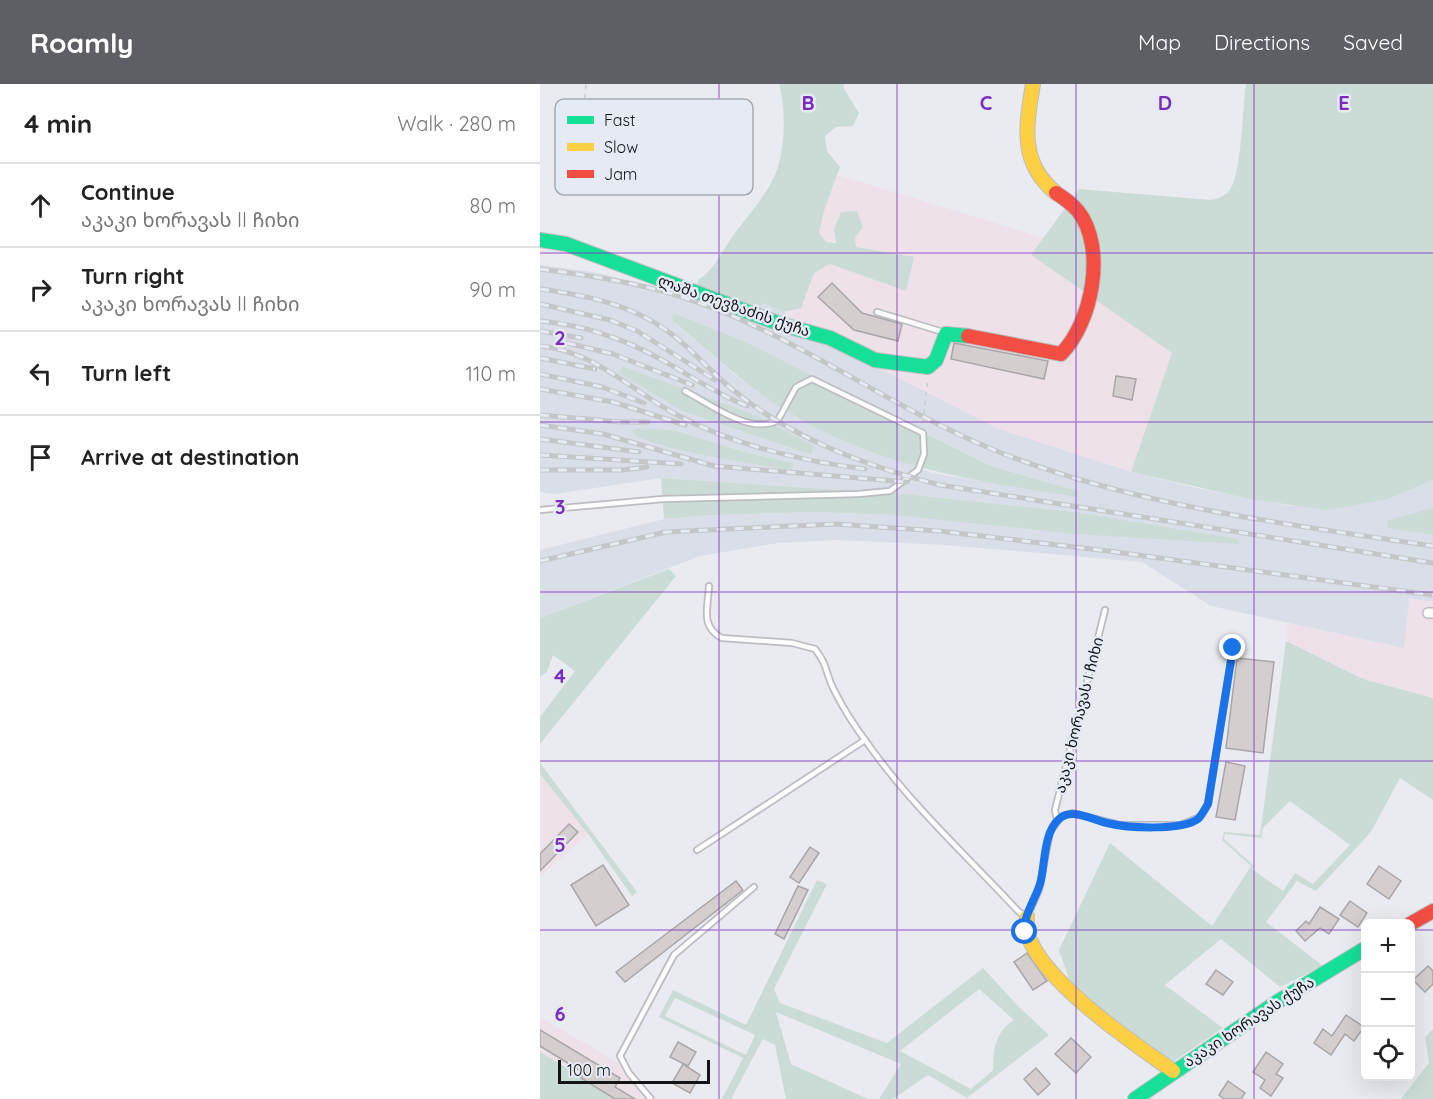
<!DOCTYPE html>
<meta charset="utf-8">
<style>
:root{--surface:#fff;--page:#f2f2f2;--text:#222;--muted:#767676;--line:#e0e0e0;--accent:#5e5f64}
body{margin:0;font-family:Quicksand,"Noto Sans Georgian",sans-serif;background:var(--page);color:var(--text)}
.controls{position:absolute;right:18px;bottom:18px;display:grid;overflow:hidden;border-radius:9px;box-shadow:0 6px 24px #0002}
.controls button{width:54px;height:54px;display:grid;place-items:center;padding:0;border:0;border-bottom:2px solid var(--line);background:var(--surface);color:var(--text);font:30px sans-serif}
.scale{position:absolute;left:18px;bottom:15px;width:152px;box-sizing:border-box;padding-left:6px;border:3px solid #131418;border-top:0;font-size:16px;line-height:21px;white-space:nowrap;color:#131418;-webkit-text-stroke:4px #e6eaf4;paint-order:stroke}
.stop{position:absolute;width:18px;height:18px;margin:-14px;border:4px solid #1a73e8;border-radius:50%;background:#fff}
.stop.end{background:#1a73e8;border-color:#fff;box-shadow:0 2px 6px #0008}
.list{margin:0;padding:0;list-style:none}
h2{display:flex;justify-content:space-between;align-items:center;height:78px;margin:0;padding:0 24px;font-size:26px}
h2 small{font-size:20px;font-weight:400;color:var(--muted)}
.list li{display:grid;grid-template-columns:39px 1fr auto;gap:18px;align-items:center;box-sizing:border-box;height:84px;padding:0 24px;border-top:2px solid var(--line)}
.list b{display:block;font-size:22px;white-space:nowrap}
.list p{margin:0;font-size:20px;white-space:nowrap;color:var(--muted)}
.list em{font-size:20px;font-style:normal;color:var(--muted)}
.icon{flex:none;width:33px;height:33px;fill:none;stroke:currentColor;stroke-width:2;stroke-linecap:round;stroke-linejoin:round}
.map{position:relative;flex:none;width:893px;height:1015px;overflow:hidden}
header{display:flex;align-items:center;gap:36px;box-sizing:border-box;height:84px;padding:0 30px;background:var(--accent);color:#fff}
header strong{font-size:28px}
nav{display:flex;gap:33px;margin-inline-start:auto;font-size:21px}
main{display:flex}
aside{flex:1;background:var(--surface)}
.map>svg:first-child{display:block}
.industrial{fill:#eee1e9}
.built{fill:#dadee9;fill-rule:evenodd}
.green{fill:#cbdcd6;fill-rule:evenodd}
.building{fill:#d5cecf;stroke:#a8a6a8;stroke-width:1.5}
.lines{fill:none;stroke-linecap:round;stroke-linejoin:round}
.lane-casing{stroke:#bcbdc2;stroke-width:8}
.street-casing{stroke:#bcbdc2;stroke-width:12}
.fast-casing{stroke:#bcbdc2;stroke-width:16}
.slow-casing{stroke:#bcbdc2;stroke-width:16}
.jam-casing{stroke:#bcbdc2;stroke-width:16}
.path{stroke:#cbcccd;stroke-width:1.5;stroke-dasharray:4.5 4.5;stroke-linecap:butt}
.lane{stroke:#fcfcfd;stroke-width:4.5}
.street{stroke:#fcfcfd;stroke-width:9}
.fast{stroke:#16e098;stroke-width:14}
.slow{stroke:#ffcf43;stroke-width:14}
.jam{stroke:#f24e42;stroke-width:14}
.rail-casing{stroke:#c5c6c7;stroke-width:5}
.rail{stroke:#e6eaf4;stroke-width:3;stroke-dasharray:9;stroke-linecap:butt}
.route{stroke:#1a73e8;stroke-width:8}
.grid{fill:none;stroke:#7b2cbf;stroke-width:1.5;stroke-opacity:0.55}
.labels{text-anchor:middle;stroke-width:5;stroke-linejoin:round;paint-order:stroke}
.street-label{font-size:15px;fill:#131418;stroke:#e6eaf4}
.key{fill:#e6eaf4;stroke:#a7aab2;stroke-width:1.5}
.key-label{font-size:16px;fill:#131418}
.grid-label{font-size:20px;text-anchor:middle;font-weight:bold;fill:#7b2cbf;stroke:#e6eaf4;stroke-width:5;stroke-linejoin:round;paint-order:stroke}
</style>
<header>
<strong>Roamly</strong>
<nav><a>Map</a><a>Directions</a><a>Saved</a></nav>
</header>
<main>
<aside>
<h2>4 min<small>Walk · 280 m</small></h2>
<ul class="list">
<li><svg class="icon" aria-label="ahead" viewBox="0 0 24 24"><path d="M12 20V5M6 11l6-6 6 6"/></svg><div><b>Continue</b><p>აკაკი ხორავას II ჩიხი</p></div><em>80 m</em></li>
<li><svg class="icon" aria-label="right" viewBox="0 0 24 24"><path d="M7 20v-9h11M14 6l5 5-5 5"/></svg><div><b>Turn right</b><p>აკაკი ხორავას II ჩიხი</p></div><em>90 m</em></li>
<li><svg class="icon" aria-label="left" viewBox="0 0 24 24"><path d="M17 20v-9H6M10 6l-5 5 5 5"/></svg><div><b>Turn left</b></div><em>110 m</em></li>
<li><svg class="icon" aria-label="arrive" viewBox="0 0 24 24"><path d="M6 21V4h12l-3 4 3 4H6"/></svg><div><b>Arrive at destination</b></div></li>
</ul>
</aside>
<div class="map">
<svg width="893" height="1015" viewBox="0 0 893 1015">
<rect width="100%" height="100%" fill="#eaebf0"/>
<g class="industrial">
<path d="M 298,91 L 504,154 L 491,171 L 632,269 L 591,388 L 459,345 L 289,259 L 244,228 L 261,224 L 274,189 L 290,180 L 317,190 L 315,154 L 286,158 L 279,149 L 284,127 Z"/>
<path d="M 869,514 L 893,518 L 893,614 L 823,595 L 746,557 L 748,539 L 863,564 Z"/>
<path d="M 0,690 L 48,750 L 0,793 Z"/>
<path d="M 0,933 L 77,978 L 105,1015 L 78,1015 L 0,968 Z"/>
</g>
<path class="built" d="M 0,181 L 54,188 L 154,213 L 211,233 L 222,219 L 244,228 L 289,259 L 459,345 L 591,388 L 657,404 L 752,422 L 849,415 L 893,396 L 893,424 L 848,444 L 893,451 L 893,518 L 869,514 L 864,564 L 671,522 L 602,478 L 406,461 L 297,456 L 238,459 L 160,472 L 0,534 L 0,466 L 124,435 L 173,431 L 276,428 L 355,431 L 535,428 L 364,410 L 121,394 L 15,410 L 0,408 ZM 133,230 L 204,257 L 450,381 L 537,407 L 537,412 L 392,389 L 257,334 L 195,291 L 132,236 ZM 82,282 L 216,331 L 271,371 L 142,327 L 80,289 ZM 138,347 L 201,367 L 254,379 L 252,386 L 201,378 L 107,357 Z"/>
<g class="green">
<path d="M 239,0 L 304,0 L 303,3 L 319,29 L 313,42 L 296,43 L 285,52 L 287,67 L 300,83 L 284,127 L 279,149 L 286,158 L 296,159 L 294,145 L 301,128 L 317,127 L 323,143 L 315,154 L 316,163 L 374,173 L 366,207 L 290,180 L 274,189 L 261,224 L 244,228 L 222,219 L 220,223 L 157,203 L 158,196 C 175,185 181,169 192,153 C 207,132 230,108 238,83 C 245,60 246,23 239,0 Z"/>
<path d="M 706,0 L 893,0 L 893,396 L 849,415 L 787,426 L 715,416 L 591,388 L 632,269 L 491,171 L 539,105 L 671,116 C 679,114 687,112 691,104 C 701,89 703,21 706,0 Z"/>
<path d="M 133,229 L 204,257 L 449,381 L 538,407 L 537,413 C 440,398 344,384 258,334 C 212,308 172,270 132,236 Z"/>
<path d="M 82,282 L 216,331 L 274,362 L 271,371 L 142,327 L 79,289 Z"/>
<path d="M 98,344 L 138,347 L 201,367 L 254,379 L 252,386 C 227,382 102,365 92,347 Z"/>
<path d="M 121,394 L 364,410 L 535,428 L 698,455 L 699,460 L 534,450 L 355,431 L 276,428 L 173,431 L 124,435 Z"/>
<path d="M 893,424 L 893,451 L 847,444 L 848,436 Z"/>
<path d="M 129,485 L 136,492 L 0,660 L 0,633 L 35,587 L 13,571 L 7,588 L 0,593 L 0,534 Z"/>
<path d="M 746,557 L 823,595 L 893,614 L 893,716 L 860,694 L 831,748 L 776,807 L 757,797 L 726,838 L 783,882 L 740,903 L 681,855 L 625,901 L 683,944 L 633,978 L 551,919 L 529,895 L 519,866 L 570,759 L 672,842 L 711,782 L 682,756 L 684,748 L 720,751 ZM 750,717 L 810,761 L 773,800 L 755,789 L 743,807 L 712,785 L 714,782 L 684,755 L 685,750 L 721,754 L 723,744 Z"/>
<path d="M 0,679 L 97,808 L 92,812 L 48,750 L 0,690 Z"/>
<path d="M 277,796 L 287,800 L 234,905 L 240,919 L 347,959 L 443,884 L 479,923 L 509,951 L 427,1014 L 388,991 L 353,1015 L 339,1015 L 361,980 L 236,928 L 251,980 L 328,1015 L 246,1015 L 235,961 L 223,955 L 191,1015 L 182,1015 L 203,974 L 119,933 L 133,906 L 206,941 ZM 439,905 L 474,936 C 455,948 453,966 453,986 L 431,1005 L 360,967 ZM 135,914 L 215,951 L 206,971 L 125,932 Z"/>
<path d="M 893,945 L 893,1015 L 861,1015 L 889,979 L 885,953 Z"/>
<path d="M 0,968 L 78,1015 L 0,1015 Z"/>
</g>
<g class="building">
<path d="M 292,199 L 322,229 L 362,240 L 358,257 L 314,246 L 278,213 Z"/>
<path d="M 414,259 L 508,277 L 504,295 L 411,275 Z"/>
<path d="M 576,292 L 596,295 L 592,316 L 573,312 Z"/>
<path d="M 697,574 L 734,578 L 723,669 L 686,664 Z"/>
<path d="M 686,678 L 705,682 L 695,736 L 676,733 Z"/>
<path d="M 29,740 L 38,748 L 0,787 L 0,770 Z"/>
<path d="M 270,763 L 279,769 L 259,799 L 250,793 Z"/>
<path d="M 63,781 L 89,821 L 56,842 L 31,801 Z"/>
<path d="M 839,782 L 861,797 L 849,815 L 827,800 Z"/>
<path d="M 196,797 L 203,806 L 85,898 L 76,888 Z"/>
<path d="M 258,802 L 268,806 L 244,855 L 235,850 Z"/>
<path d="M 810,817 L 827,829 L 818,843 L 800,831 Z"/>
<path d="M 780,823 L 799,835 L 789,850 L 780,844 L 765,857 L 756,847 L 766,837 L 769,840 Z"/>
<path d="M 487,869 L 507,897 L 493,906 L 474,878 Z"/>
<path d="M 888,882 L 893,887 L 893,900 L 885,908 L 873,896 Z"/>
<path d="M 676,886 L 693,898 L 683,911 L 666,900 Z"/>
<path d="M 806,931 L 824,943 L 814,957 L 805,950 L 791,971 L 774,959 L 783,945 L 792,952 Z"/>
<path d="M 0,946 L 80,994 L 75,1003 L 95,1015 L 75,1015 L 41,994 L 44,989 L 0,962 Z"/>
<path d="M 531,954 L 551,973 L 536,989 L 515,970 Z"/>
<path d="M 138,958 L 156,968 L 148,982 L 130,973 Z"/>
<path d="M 726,968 L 743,980 L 736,990 L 743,994 L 731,1012 L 720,1004 L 725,996 L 713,988 Z"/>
<path d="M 143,980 L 160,991 L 150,1009 L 132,999 Z"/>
<path d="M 496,984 L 510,1000 L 498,1011 L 484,995 Z"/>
<path d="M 688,997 L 705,1009 L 701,1015 L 684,1015 L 679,1011 Z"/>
</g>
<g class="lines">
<defs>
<g id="lane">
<path d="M 337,228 L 403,248"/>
<path d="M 0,426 L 123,415 L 318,410 L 350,407 L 378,386 L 384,370 L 383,349 L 272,295 L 256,303 L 238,336 C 211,352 170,320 145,307"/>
<path d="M 169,502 C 168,523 160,543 182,554 L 252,559 L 275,565 C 289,583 285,589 294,606 C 303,624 315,643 328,660 C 370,720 429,774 479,828 L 487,833 L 499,806 L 510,748 L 521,733 L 532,729 L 580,741 L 640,741 L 660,733 L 668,720 L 693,564"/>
<path d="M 517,736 L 515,726 L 565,526"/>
<path d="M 157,766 L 325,656"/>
<path d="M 111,1015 L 89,989 L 80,972 L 134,871 L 214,803"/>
</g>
<path id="street" d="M 888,529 L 893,529"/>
<g id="fast">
<path d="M 0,156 L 26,160 L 243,241 L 290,254 L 335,276 L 388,283 L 396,276 L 406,250 L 428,252"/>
<path d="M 595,1015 L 737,918 L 826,864"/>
</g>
<g id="slow">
<path d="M 493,0 C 486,42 479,79 516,109"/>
<path d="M 487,833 C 487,839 486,846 488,851 C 503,898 593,959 633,987"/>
</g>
<g id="jam">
<path d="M 428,252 L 521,270 C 552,239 567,164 538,127 C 532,120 524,114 516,109"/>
<path d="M 870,840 L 893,827"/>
</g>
</defs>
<use href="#lane" class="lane-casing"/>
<use href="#street" class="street-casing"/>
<use href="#fast" class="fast-casing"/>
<use href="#slow" class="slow-casing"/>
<use href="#jam" class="jam-casing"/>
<g class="path">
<path d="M 39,77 L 46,0"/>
<path d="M 383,339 L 388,294"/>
</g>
<use href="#lane" class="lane"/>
<use href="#street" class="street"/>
<use href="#fast" class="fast"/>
<use href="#slow" class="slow"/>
<use href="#jam" class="jam"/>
<defs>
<g id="rail">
<path d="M 0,185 C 47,191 94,198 139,212 C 251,247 346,322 454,366 C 593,422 746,440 893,462"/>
<path d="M 0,205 C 51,212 99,222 139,256 C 158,272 174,291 193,306 C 253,355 326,382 400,401 L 893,479"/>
<path d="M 0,220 L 70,236 L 97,247 L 175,296"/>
<path d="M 0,237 C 43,241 85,255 122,276 C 150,291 176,310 207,322"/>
<path d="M 0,247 L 41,254"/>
<path d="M 27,259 L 73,270 L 152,301"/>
<path d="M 0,262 C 54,267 91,306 137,331 C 194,361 261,377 325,385"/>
<path d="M 0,274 L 55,285"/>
<path d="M 0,290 L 62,303 L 104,319"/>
<path d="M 0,305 L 73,318 L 145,341"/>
<path d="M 0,331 L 81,338 L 108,338"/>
<path d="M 0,341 L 63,350 L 174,382 L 367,398"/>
<path d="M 0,355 L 99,368"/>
<path d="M 0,371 L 141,380"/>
<path d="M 0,386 L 83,386 L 107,383"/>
<path d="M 0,477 L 126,448 L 295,440 L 399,447 L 568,467 L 893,511"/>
</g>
</defs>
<use href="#rail" class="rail-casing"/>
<use href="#rail" class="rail"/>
</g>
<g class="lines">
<path class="route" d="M 485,848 C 482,832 498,812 501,796 C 505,778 504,748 519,735 C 531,723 553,736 567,739 C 587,744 641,747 658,735 C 662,731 665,725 668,720 L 693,564"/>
</g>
<path class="grid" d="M 179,0 L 179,1015M 357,0 L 357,1015M 536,0 L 536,1015M 714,0 L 714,1015M 0,169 L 893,169M 0,338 L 893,338M 0,508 L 893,508M 0,677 L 893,677M 0,846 L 826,846M 870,846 L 893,846"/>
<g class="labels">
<g class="street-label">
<text transform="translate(194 222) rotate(19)" y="5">ლაშა თევზაძის ქუჩა</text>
<text transform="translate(539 631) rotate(-76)" y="5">აკაკი ხორავას I ჩიხი</text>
<text transform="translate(709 938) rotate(-33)" y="5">აკაკი ხორავას ქუჩა</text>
</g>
</g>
<rect x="15" y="15" width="198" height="96" rx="9" class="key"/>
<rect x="27" y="32" width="27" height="8" fill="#16e098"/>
<rect x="27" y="59" width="27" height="8" fill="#ffcf43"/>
<rect x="27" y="86" width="27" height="8" fill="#f24e42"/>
<g class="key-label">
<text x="64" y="42">Fast</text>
<text x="64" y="69">Slow</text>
<text x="64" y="96">Jam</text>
</g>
<g class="grid-label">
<text x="268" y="26">B</text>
<text x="446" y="26">C</text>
<text x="625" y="26">D</text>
<text x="804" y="26">E</text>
<text x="20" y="261">2</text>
<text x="20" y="430">3</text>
<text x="20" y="599">4</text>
<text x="20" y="768">5</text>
<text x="20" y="937">6</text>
</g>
</svg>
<div class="controls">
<button>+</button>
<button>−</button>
<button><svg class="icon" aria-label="locate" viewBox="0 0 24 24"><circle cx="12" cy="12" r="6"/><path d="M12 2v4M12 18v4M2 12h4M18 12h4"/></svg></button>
</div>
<div class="scale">100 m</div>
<div class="stop" style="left:485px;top:848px"></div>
<div class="stop end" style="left:693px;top:564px"></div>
</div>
</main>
